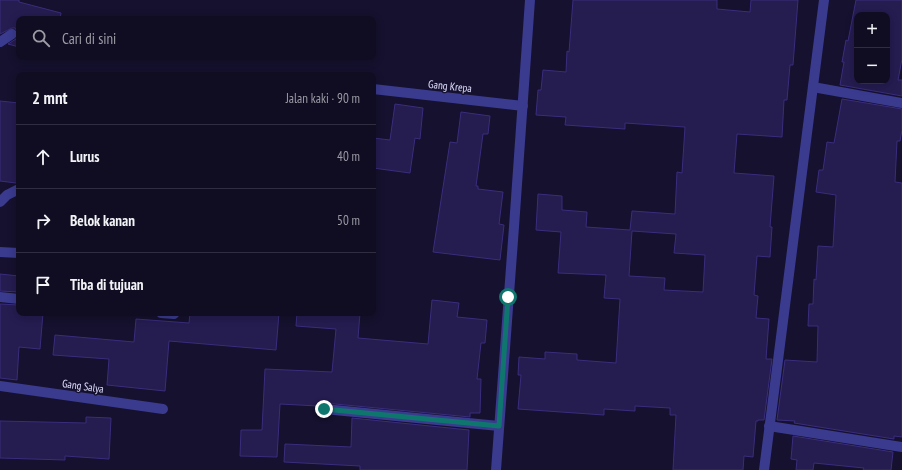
<!DOCTYPE html>
<html lang="id">
<meta charset="utf-8">
<style>
:root{--surface:#100d22;--page:#19162a;--text:#f1f3f6;--muted:#9c9ca5;--line:#302d40}
body{margin:0;font-family:"PT Sans Narrow",sans-serif;background:var(--page);color:var(--text)}
.controls{position:absolute;right:12px;top:12px;display:grid;overflow:hidden;border-radius:8px;box-shadow:0 2px 10px #0003}
.controls button{width:36px;height:36px;display:grid;place-items:center;padding:0;border:0;border-bottom:1px solid var(--line);background:var(--surface);color:var(--text);font:20px sans-serif}
.stop{position:absolute;width:12px;height:12px;margin:-9px;border:3px solid #0f766e;border-radius:50%;background:#fff}
.stop.end{background:#0f766e;border-color:#fff;box-shadow:0 1px 4px #0008}
.list{margin:0;padding:0;list-style:none}
h2{display:flex;justify-content:space-between;align-items:center;height:52px;margin:0;padding:0 16px;font-size:17px}
h2 small{font-size:13px;font-weight:400;color:var(--muted)}
.list li{display:grid;grid-template-columns:26px 1fr auto;gap:12px;align-items:center;box-sizing:border-box;height:64px;padding:0 16px;border-top:1px solid var(--line)}
.list b{display:block;font-size:15px;white-space:nowrap}
.list em{font-size:13px;font-style:normal;color:var(--muted)}
.icon{flex:none;width:22px;height:22px;fill:none;stroke:currentColor;stroke-width:2;stroke-linecap:round;stroke-linejoin:round}
.map{position:relative;flex:none;width:902px;height:470px;overflow:hidden}
.search{position:absolute;background:var(--surface);box-shadow:0 2px 10px #0003;left:16px;top:16px;width:360px;height:44px;display:flex;align-items:center;gap:10px;box-sizing:border-box;padding:0 14px;border-radius:8px;color:var(--muted);font-size:15px}
.panel{position:absolute;background:var(--surface);box-shadow:0 2px 10px #0003;left:16px;top:72px;width:360px;height:244px;border-radius:8px}
.map>svg:first-child{display:block}
.building{fill:#251c50;stroke:#3a2d7d;fill-rule:evenodd}
.lines{fill:none;stroke-linecap:round;stroke-linejoin:round}
.minor{stroke:#3a3a8f;stroke-width:10}
.route{stroke:#0f766e;stroke-width:5}
.labels{text-anchor:middle;stroke-width:3;stroke-linejoin:round;paint-order:stroke}
.street-label{font-size:11px;fill:#e0deff;stroke:#15112e}
</style>
<div class="map">
<svg width="902" height="470" viewBox="0 0 902 470">
<rect width="100%" height="100%" fill="#15112e"/>
<g class="building">
<path d="M 0,0 L 19,0 L 19,2 L 61,13 L 60,19 L 19,19 L 19,47 L 8,44 L 16,39 L 18,33 L 15,28 L 12,28 L 0,34 Z"/>
<path d="M 573,0 L 717,0 L 717,9 L 750,12 L 751,0 L 798,0 L 793,65 L 790,65 L 787,100 L 784,100 L 782,137 L 737,134 L 734,173 L 774,176 L 770,227 L 772,227 L 770,257 L 757,256 L 754,295 L 758,296 L 756,318 L 769,319 L 766,359 L 772,359 L 764,420 L 758,420 L 758,421 L 756,421 L 753,457 L 744,456 L 743,470 L 673,470 L 676,415 L 670,415 L 670,408 L 635,406 L 635,411 L 604,409 L 604,415 L 518,409 L 521,375 L 518,375 L 519,357 L 545,359 L 545,352 L 577,354 L 577,360 L 616,363 L 620,299 L 604,298 L 606,275 L 558,273 L 561,232 L 536,230 L 538,194 L 562,196 L 562,210 L 587,212 L 586,227 L 630,230 L 632,211 L 675,214 L 677,172 L 682,173 L 685,127 L 625,123 L 625,129 L 565,125 L 566,117 L 536,115 L 538,90 L 541,90 L 543,70 L 566,72 L 567,51 L 569,52 ZM 632,231 L 676,234 L 674,253 L 705,255 L 703,292 L 664,290 L 665,278 L 629,276 Z"/>
<path d="M 856,0 L 902,0 L 902,59 L 898,80 L 902,80 L 902,96 L 840,85 L 844,62 L 842,62 L 846,40 L 848,41 ZM 857,15 L 887,15 L 887,81 L 857,81 Z"/>
<path d="M 842,99 L 902,109 L 902,130 L 900,141 L 897,141 L 895,182 L 902,183 L 902,437 L 894,436 L 894,439 L 794,423 L 795,421 L 777,420 L 785,360 L 817,362 L 818,326 L 808,326 L 809,304 L 813,304 L 814,279 L 816,280 L 818,246 L 833,247 L 836,195 L 816,192 L 819,170 L 823,170 L 827,142 L 834,143 Z"/>
<path d="M 0,101 L 19,103 L 19,183 L 16,183 L 0,181 Z"/>
<path d="M 395,104 L 423,108 L 420,139 L 415,138 L 410,173 L 373,168 L 373,138 L 390,140 Z"/>
<path d="M 461,112 L 490,116 L 488,134 L 483,134 L 476,186 L 478,186 L 478,189 L 503,192 L 499,224 L 504,225 L 500,260 L 433,252 L 450,142 L 457,143 Z"/>
<path d="M 0,274 L 19,276 L 19,292 L 0,291 Z"/>
<path d="M 432,300 L 459,303 L 457,317 L 487,320 L 485,343 L 481,343 L 477,379 L 481,379 L 480,413 L 470,413 L 470,417 L 325,403 L 321,403 L 318,406 L 280,404 L 277,457 L 240,456 L 241,430 L 262,430 L 265,369 L 332,372 L 336,329 L 296,326 L 297,313 L 360,313 L 358,338 L 428,344 Z"/>
<path d="M 0,304 L 19,305 L 19,313 L 43,313 L 40,349 L 19,347 L 17,380 L 0,378 Z"/>
<path d="M 190,313 L 279,313 L 276,350 L 169,341 L 165,391 L 107,385 L 109,359 L 53,355 L 55,335 L 134,342 L 136,319 L 189,323 Z"/>
<path d="M 86,417 L 111,418 L 109,459 L 65,456 L 65,460 L 0,458 L 0,421 L 86,423 Z"/>
<path d="M 352,418 L 469,430 L 467,470 L 360,470 L 360,466 L 284,462 L 285,444 L 351,447 Z"/>
<path d="M 793,436 L 893,452 L 891,470 L 863,470 L 864,468 L 814,463 L 813,470 L 796,470 L 797,460 L 791,459 Z"/>
</g>
<g class="lines">
<g class="minor">
<path d="M 0,42 L 12,34"/>
<path d="M 813,87 L 902,103"/>
<path d="M 373,89 L 523,106"/>
<path d="M 0,202 L 7,195 L 19,189"/>
<path d="M 0,252 L 19,253"/>
<path d="M 0,297 L 19,299"/>
<path d="M 161,313 L 174,314"/>
<path d="M 0,386 L 163,409"/>
<path d="M 324,409 L 499,426"/>
<path d="M 769,426 L 902,447"/>
<path d="M 496,470 C 507,313 520,157 530,0"/>
<path d="M 764,470 L 824,0"/>
</g>
</g>
<g class="lines">
<path class="route" d="M 324,409 L 499,426 L 508,297"/>
</g>
<g class="labels">
<g class="street-label">
<text transform="translate(450 86) rotate(6)" y="4">Gang Krepa</text>
<text transform="translate(83 386) rotate(8)" y="4">Gang Salya</text>
</g>
</g>
</svg>
<div class="controls">
<button>+</button>
<button>−</button>
</div>
<div class="stop" style="left:508px;top:297px"></div>
<div class="stop end" style="left:324px;top:409px"></div>
<div class="search"><svg class="icon" aria-label="search" viewBox="0 0 24 24"><circle cx="10" cy="10" r="6"/><path d="M15 15l6 6"/></svg>Cari di sini</div>
<section class="panel">
<h2>2 mnt<small>Jalan kaki · 90 m</small></h2>
<ul class="list">
<li><svg class="icon" aria-label="ahead" viewBox="0 0 24 24"><path d="M12 20V5M6 11l6-6 6 6"/></svg><div><b>Lurus</b></div><em>40 m</em></li>
<li><svg class="icon" aria-label="right" viewBox="0 0 24 24"><path d="M7 20v-9h11M14 6l5 5-5 5"/></svg><div><b>Belok kanan</b></div><em>50 m</em></li>
<li><svg class="icon" aria-label="arrive" viewBox="0 0 24 24"><path d="M6 21V4h12l-3 4 3 4H6"/></svg><div><b>Tiba di tujuan</b></div></li>
</ul>
</section>
</div>
